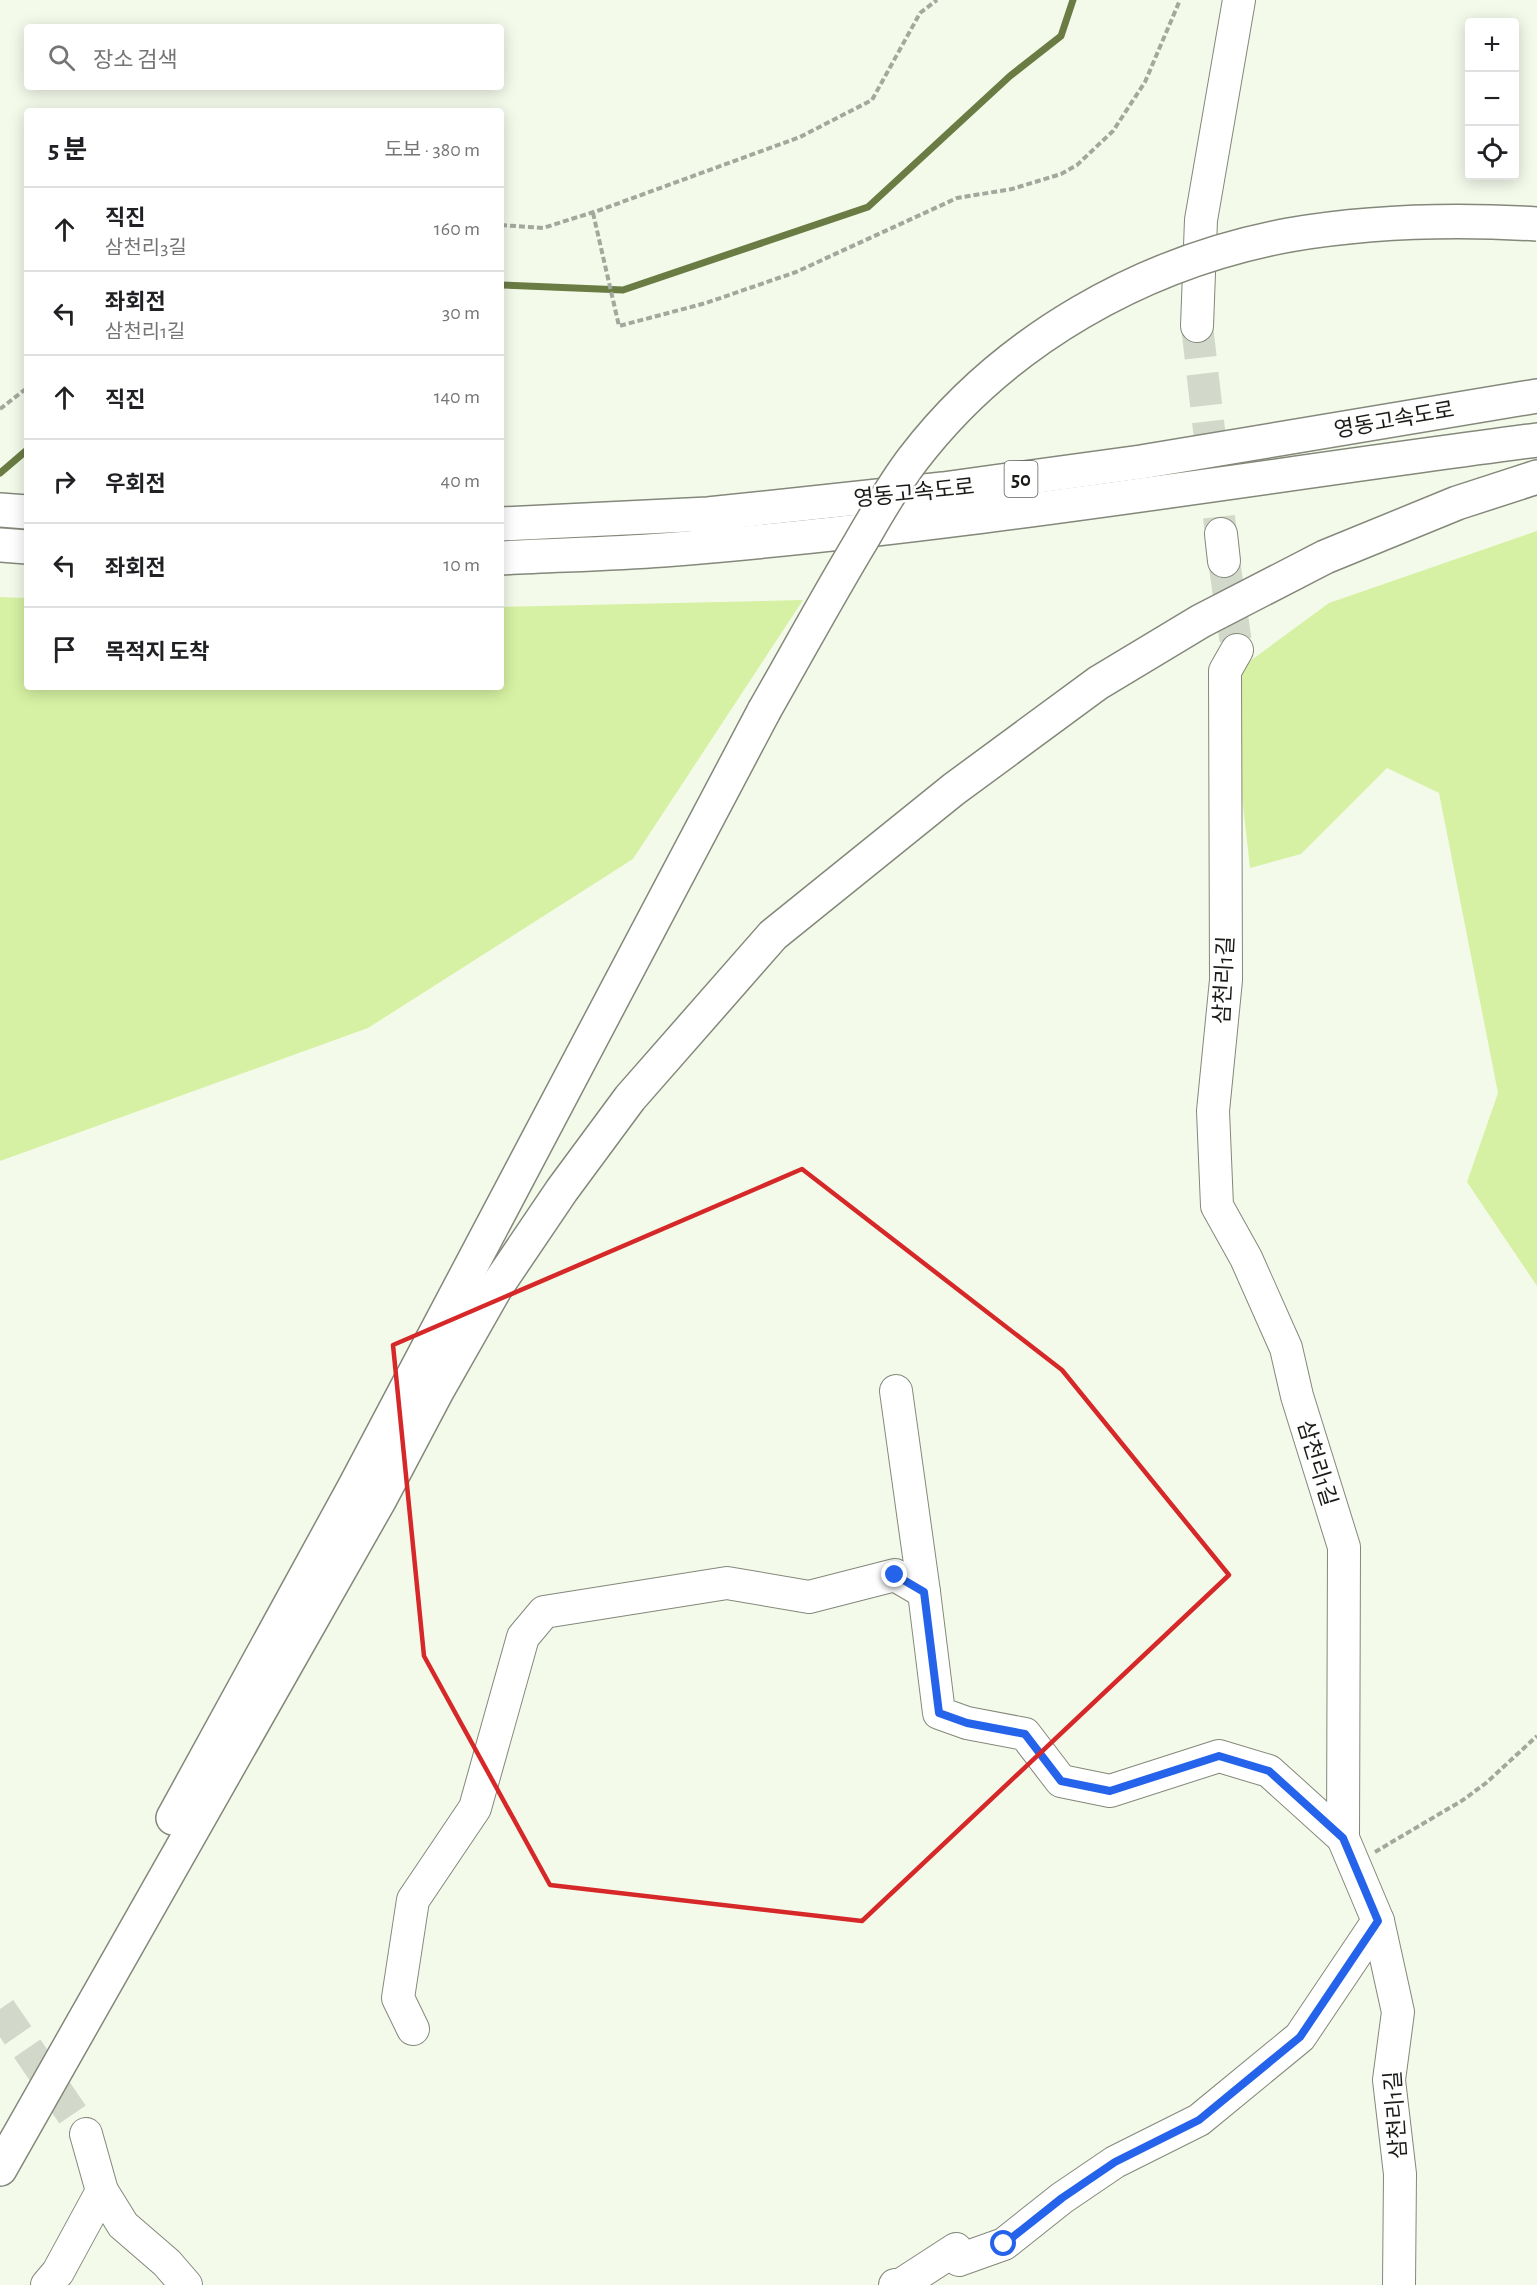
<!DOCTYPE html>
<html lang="ko">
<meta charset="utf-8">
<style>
:root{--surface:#fff;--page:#f6f6f6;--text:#202124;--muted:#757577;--line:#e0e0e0}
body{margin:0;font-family:"Alegreya Sans","Noto Sans KR",sans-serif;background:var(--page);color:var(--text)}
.controls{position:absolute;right:18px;top:18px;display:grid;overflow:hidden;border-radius:6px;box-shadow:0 3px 15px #0003}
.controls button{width:54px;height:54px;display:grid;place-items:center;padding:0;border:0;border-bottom:2px solid var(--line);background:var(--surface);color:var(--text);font:30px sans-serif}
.stop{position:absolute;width:18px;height:18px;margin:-14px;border:4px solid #2563eb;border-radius:50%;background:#fff}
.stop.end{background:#2563eb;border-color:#fff;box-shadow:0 2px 6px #0008}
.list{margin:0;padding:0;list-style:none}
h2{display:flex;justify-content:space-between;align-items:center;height:78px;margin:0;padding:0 24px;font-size:26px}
h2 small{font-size:20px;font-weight:400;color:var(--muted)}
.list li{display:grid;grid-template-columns:39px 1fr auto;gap:18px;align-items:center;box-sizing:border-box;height:84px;padding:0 24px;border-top:2px solid var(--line)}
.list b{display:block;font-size:22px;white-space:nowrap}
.list p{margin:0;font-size:20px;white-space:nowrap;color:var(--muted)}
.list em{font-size:20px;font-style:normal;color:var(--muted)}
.icon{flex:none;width:33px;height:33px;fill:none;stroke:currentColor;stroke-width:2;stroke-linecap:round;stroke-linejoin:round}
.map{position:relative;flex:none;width:1537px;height:2285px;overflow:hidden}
.search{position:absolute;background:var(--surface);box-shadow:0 3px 15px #0003;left:24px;top:24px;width:480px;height:66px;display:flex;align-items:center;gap:15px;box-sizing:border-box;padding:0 21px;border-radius:6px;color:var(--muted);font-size:22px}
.panel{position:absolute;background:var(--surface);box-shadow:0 3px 15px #0003;left:24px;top:108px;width:480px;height:582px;border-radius:6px}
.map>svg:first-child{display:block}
.green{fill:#d6f1a3}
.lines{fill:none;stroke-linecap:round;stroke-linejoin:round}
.stream{stroke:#6a7c43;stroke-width:7}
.minor-tunnel{stroke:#d3d9ca;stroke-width:32;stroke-dasharray:32 16;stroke-linecap:butt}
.minor-casing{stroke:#83887a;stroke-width:34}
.highway-casing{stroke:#83887a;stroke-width:36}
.path{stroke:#a3a89c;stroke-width:4;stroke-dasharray:6 3;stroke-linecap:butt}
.minor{stroke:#fff;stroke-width:32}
.highway{stroke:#fff;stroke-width:33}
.highway-bridge-casing{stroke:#83887a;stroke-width:36;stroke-linecap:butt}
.highway-bridge{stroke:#fff;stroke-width:33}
.route{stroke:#2563eb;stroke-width:8}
.marked{fill:none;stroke:#d62828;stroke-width:4.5;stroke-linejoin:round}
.labels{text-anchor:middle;stroke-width:5;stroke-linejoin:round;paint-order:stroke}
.shield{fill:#fff;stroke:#5f605d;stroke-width:1.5}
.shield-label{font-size:21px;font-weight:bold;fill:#1a1c17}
.street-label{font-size:22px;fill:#1a1c17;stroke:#fff}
</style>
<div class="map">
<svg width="1537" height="2285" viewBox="0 0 1537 2285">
<rect width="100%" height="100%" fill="#f4faea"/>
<g class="green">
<path d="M 1537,531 L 1537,1286 L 1467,1182 L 1498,1093 L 1439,793 L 1387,768 L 1301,854 L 1250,868 L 1231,698 L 1246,664 L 1329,603 Z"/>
<path d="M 0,597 L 27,598 L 27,687 L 501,687 L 501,607 L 803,600 L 633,859 L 368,1028 L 0,1161 Z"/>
</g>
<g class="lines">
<g class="stream">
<path d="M 501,285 L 623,290 L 868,207 L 1010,76 L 1061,36 L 1073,0"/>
<path d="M 0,473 L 27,450"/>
</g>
<g class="minor-tunnel">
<path d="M 1197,326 L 1221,534"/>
<path d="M 1224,561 L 1237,650"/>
<path d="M 0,2009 L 86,2134"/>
</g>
<defs>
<g id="minor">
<path d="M 1197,326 L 1201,220 L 1239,0"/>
<path d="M 1221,534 L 1224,561"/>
<path d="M 1237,650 L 1225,671 L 1226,980 L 1213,1111 L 1217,1206 L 1246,1258 L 1286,1348 L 1297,1396 L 1344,1547 L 1343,1838 L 1378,1921 L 1398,2012 L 1389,2080 L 1400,2174 L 1399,2285"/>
<path d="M 896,1391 L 924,1592"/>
<path d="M 413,2029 L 398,1998 L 413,1900 L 475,1808 L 523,1637 L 544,1612 L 727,1583 L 809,1597 L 895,1575 L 924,1592 L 939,1713 L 967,1723 L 1025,1734 L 1061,1781 L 1110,1791 L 1219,1756 L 1269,1771 L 1343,1838"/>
<path d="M 86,2134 L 102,2191 L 123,2225 L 167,2263 L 186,2285"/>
<path d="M 47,2285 L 58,2272 L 102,2191"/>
<path d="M 895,2285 L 902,2284 L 956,2249 L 959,2260 L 1004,2244 L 1062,2198 L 1115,2162 L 1199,2120 L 1300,2037 L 1378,1921"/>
</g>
<g id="highway">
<path d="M 0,510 L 27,512"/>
<path d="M 501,524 L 708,514 L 943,489 L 1141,462 L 1537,396"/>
<path d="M 0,545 L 27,547"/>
<path d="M 501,558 C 555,555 609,554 663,550 C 956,527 1246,478 1537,440"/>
<path d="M 173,1818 L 355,1486 L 764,711"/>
<path d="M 0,2169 L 380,1499 L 437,1391 L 495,1289 L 562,1190 L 630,1098 L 773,935 L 954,789 L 1098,683 L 1201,621 L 1325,557 L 1457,503 L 1537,477"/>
</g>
</defs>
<use href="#minor" class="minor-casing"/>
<use href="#highway" class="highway-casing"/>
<g class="path">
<path d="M 593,213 L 619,326 L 706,303 L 796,272 L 957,198 L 1012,189 L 1061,174 L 1077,165 L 1113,131 L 1145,82 L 1180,0"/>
<path d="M 501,225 L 543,228 L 600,210 L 800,137 L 872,100 L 920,13 L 937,0"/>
<path d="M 0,409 L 27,388"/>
<path d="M 1375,1852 L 1463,1800 L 1486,1783 L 1537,1736"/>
</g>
<use href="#minor" class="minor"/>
<use href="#highway" class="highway"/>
<defs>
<path id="highway-bridge" d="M 764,711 C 796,655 827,598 860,543 C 877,514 893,485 913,459 C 1004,340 1143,262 1289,235 C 1371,221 1454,219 1537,224"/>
</defs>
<use href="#highway-bridge" class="highway-bridge-casing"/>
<use href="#highway-bridge" class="highway-bridge"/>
</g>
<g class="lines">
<path class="route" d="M 895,1575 L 924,1592 L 939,1713 L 967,1723 L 1025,1734 L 1061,1781 L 1110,1791 L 1219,1756 L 1269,1771 L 1343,1838 L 1378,1921 L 1300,2037 L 1199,2120 L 1115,2162 L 1062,2198 L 1004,2244"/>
</g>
<path class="marked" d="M 802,1169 L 1062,1370 L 1229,1575 L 862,1921 L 550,1885 L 424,1656 L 393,1345 Z"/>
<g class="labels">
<rect class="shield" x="1004.5" y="461" width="33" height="36" rx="4.5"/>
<g class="shield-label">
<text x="1021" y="486">50</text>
</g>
<g class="street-label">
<text transform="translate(1394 419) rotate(-10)" y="8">영동고속도로</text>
<text transform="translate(914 492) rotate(-6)" y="8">영동고속도로</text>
<text transform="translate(1223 980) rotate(-87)" y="8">삼천리1길</text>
<text transform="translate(1318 1463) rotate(73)" y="8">삼천리1길</text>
<text transform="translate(1395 2115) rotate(-94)" y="8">삼천리1길</text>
</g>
</g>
</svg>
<div class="controls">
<button>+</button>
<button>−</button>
<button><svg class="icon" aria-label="locate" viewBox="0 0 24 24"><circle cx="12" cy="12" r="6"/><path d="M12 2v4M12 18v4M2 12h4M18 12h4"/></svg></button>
</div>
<div class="stop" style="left:1004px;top:2244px"></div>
<div class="stop end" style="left:895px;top:1575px"></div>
<div class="search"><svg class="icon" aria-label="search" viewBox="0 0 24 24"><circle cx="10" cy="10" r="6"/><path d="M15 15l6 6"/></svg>장소 검색</div>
<section class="panel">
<h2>5 분<small>도보 · 380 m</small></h2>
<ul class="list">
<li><svg class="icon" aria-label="ahead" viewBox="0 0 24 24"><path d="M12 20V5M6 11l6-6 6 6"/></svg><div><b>직진</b><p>삼천리3길</p></div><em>160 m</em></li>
<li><svg class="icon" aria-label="left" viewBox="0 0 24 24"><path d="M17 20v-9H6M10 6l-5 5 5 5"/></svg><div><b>좌회전</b><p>삼천리1길</p></div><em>30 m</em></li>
<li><svg class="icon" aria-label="ahead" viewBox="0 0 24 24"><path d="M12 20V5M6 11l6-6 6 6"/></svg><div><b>직진</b></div><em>140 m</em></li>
<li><svg class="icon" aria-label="right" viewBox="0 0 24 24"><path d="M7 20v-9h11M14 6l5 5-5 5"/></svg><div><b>우회전</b></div><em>40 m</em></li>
<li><svg class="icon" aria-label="left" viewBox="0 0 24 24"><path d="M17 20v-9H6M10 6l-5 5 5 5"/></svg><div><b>좌회전</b></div><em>10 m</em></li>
<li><svg class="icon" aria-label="arrive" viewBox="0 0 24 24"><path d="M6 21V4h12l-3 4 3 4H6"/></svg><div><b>목적지 도착</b></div></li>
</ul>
</section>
</div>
